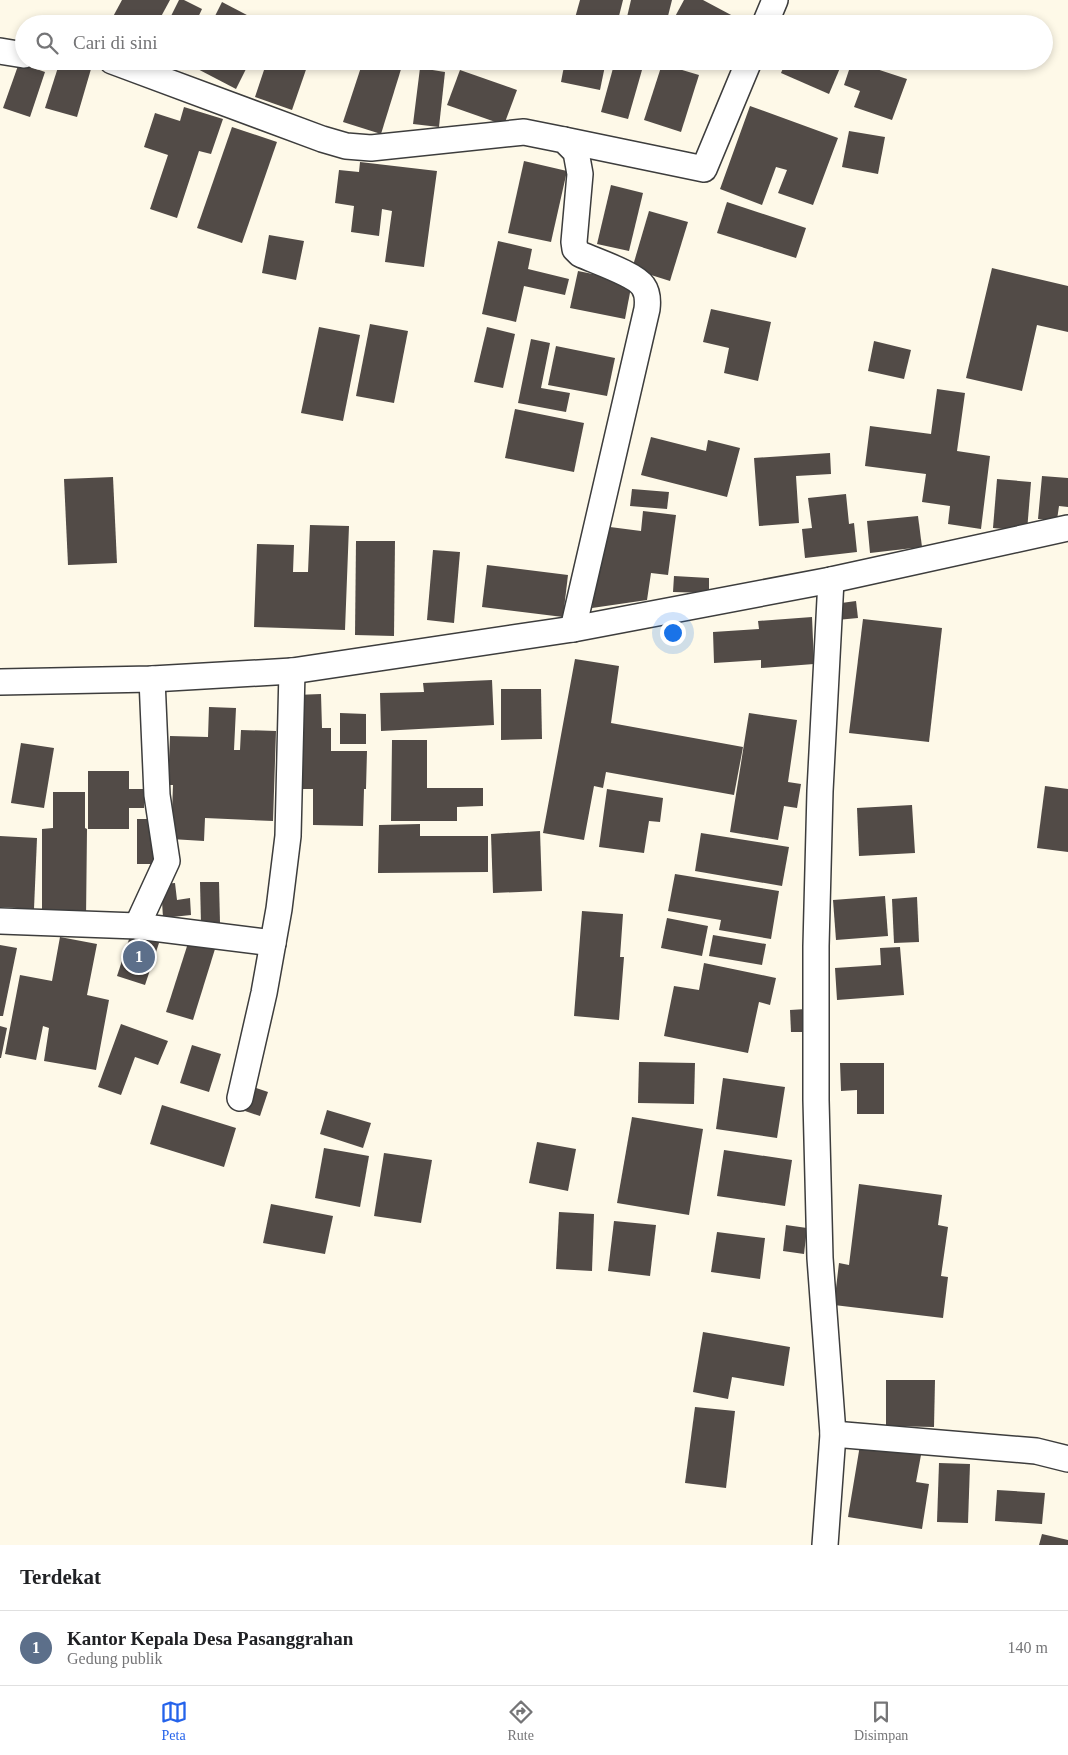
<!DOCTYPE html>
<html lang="id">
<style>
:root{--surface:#fff;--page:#f2f2f2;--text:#202124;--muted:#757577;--line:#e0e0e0;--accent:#2563eb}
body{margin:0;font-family:"Times New Roman",serif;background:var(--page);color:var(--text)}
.you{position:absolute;left:672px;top:632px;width:18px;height:18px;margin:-12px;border:4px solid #fff;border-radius:50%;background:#1a73e8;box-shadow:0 0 0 8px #1a73e833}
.badge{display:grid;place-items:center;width:32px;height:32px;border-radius:50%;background:var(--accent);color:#fff;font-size:16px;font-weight:700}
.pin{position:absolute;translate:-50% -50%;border:2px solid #fff;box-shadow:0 1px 5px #0006}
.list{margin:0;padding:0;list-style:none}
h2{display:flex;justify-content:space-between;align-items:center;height:65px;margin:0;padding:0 20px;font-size:21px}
h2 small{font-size:16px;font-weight:400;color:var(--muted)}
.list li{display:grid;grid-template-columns:32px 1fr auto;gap:15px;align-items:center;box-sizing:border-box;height:75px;padding:0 20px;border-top:1px solid var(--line)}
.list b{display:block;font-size:19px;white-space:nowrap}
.list p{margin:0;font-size:16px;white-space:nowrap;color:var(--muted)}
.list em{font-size:16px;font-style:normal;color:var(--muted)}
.icon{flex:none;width:28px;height:28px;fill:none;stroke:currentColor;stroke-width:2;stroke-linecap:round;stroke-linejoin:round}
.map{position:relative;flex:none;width:1068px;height:1545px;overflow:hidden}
.search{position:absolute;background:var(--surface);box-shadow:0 2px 8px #0003;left:15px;right:15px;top:15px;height:55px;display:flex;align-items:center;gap:12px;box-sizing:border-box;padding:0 18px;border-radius:28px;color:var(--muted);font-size:19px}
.sheet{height:140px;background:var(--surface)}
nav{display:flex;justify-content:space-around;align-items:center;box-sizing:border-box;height:70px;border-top:1px solid var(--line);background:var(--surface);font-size:14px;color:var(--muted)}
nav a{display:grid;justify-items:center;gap:2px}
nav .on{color:var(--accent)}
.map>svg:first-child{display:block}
.building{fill:#524b47}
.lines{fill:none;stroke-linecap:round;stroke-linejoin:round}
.minor-casing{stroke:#3d3d3d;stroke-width:28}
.minor{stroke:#fff;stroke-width:25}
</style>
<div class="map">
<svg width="1068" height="1545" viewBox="0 0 1068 1545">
<rect width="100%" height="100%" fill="#fef9e8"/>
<g class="building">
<path d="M 122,0 L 170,0 L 157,24 L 109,24 Z"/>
<path d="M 179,0 L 184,0 L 202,9 L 195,24 L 167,24 Z"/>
<path d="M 580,0 L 623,0 L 617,24 L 600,24 L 575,18 Z"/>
<path d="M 631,0 L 672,0 L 666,24 L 657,24 L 627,17 Z"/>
<path d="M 684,0 L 703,0 L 733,16 L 729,24 L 671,24 Z"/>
<path d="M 222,2 L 264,24 L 211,24 Z"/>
<path d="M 60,61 L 91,69 L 77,117 L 45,108 Z"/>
<path d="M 192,61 L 250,61 L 236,89 L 190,65 Z"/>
<path d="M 267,61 L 309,61 L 292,110 L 255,97 Z"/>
<path d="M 363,61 L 385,61 L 402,66 L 381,134 L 343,122 Z"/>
<path d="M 565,61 L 606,61 L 600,90 L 561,82 Z"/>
<path d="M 615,61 L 637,61 L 644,63 L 628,119 L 601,112 Z"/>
<path d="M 786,61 L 843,61 L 829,94 L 781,73 Z"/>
<path d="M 852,61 L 907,79 L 892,120 L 854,107 L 860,91 L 844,85 Z"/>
<path d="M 19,63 L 45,72 L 30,117 L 3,108 Z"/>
<path d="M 662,64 L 699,75 L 681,132 L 644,120 Z"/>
<path d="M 420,68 L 445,72 L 439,127 L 413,124 Z"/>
<path d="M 460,70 L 517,90 L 504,125 L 447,105 Z"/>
<path d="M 750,106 L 838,138 L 813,205 L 778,193 L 787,170 L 776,167 L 762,205 L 720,189 Z"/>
<path d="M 184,107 L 223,119 L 211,154 L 199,151 L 177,218 L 150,209 L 168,155 L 144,147 L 155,113 L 180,121 Z"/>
<path d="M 232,127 L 277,142 L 242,243 L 197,228 Z"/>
<path d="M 849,131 L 885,137 L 878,174 L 842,167 Z"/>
<path d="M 524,161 L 567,171 L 551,242 L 508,233 Z"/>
<path d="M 360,162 L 437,171 L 424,267 L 385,262 L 392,211 L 382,209 L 379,236 L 351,232 L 354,206 L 335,203 L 339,170 L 359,172 Z"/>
<path d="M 611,185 L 643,193 L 629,251 L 597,244 Z"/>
<path d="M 727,202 L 806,228 L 796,258 L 717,233 Z"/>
<path d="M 649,211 L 688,222 L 670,281 L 632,269 Z"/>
<path d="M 269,235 L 304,241 L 296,280 L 262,273 Z"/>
<path d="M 498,241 L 532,249 L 528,269 L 569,279 L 565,295 L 524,286 L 516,322 L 482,314 Z"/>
<path d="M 992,268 L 1068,286 L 1068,332 L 1037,325 L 1022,391 L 966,378 Z"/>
<path d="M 578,271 L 632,282 L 625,319 L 570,308 Z"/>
<path d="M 711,309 L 771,322 L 758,381 L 724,373 L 729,348 L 703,342 Z"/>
<path d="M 370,324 L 408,331 L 394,403 L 356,396 Z"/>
<path d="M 319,327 L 360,335 L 343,421 L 301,413 Z"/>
<path d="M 487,327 L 515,334 L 503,388 L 474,382 Z"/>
<path d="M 531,339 L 550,343 L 541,388 L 570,393 L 566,412 L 518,403 Z"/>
<path d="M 874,341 L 911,350 L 904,379 L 868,371 Z"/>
<path d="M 556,346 L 615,358 L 607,396 L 548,385 Z"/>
<path d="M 937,389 L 965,393 L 957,451 L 990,456 L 981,529 L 948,524 L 950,506 L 922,502 L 926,474 L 865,466 L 870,426 L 931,434 Z"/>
<path d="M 515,409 L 584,423 L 574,472 L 505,458 Z"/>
<path d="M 651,437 L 706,451 L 708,440 L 740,448 L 727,497 L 641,475 Z"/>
<path d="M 830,453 L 831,474 L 796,476 L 799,523 L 759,526 L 754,458 Z"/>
<path d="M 1042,476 L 1068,478 L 1068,507 L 1059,506 L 1057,520 L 1038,519 Z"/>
<path d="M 113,477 L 117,563 L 68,565 L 64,479 Z"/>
<path d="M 997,479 L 1031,482 L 1027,531 L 993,528 Z"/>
<path d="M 632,489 L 669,492 L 667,509 L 630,506 Z"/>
<path d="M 846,494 L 849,524 L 854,523 L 857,552 L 805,558 L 802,529 L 812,528 L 808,498 Z"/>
<path d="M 643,511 L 676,515 L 668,575 L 651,573 L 647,600 L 592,608 L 598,566 L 610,527 L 641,531 Z"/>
<path d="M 918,516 L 922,547 L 870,553 L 867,521 Z"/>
<path d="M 310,525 L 349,526 L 345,630 L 254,627 L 257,544 L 294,545 L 293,572 L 308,572 Z"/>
<path d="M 356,541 L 395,541 L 394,636 L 355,635 Z"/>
<path d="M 433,550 L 460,552 L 454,623 L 427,620 Z"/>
<path d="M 487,565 L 568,575 L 563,617 L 482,607 Z"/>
<path d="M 674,576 L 709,578 L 709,593 L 673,592 Z"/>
<path d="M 856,601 L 858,618 L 837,620 L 834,604 Z"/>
<path d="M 812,617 L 814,664 L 761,668 L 761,660 L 714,663 L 713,632 L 759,629 L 758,621 Z"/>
<path d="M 863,619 L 942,628 L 929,742 L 849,733 Z"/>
<path d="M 575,659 L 619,666 L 611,723 L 743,747 L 734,795 L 606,772 L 603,788 L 594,786 L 584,840 L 543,833 Z"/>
<path d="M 492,680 L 494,725 L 381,731 L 380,693 L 424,692 L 423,683 Z"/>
<path d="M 501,689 L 541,689 L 542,739 L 501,740 Z"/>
<path d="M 321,694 L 322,728 L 331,728 L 331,751 L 367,751 L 366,789 L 364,789 L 363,826 L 313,825 L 313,789 L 297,789 L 296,695 Z"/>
<path d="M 209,707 L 236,708 L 234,750 L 240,750 L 241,730 L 276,731 L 273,821 L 205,818 L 204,841 L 171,839 L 173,785 L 168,785 L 170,736 L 208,737 Z"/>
<path d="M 340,713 L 366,714 L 366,744 L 340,744 Z"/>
<path d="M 749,713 L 797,720 L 788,782 L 801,784 L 797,808 L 784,806 L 778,840 L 730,832 Z"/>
<path d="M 392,740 L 427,740 L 427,788 L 483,788 L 483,806 L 457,807 L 457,821 L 391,821 Z"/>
<path d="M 21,743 L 54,748 L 44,808 L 11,803 Z"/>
<path d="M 88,771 L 129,771 L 129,789 L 145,789 L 144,808 L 129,808 L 129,829 L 88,829 Z"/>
<path d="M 1045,786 L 1068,789 L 1068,852 L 1037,848 Z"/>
<path d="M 607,789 L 663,798 L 660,822 L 649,821 L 644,853 L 599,847 Z"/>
<path d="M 53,792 L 85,792 L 85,828 L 87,829 L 86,919 L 42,919 L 42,829 L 53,828 Z"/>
<path d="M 912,805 L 915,853 L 859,856 L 857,808 Z"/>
<rect x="137" y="819" width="16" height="45"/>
<path d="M 420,824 L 420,836 L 488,836 L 488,872 L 378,873 L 379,825 Z"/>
<path d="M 540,831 L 542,891 L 493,893 L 491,834 Z"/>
<path d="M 701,833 L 789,847 L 782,886 L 695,871 Z"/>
<path d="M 0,836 L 37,838 L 34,909 L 0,907 Z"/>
<path d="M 675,874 L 779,891 L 771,939 L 719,930 L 721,920 L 668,911 Z"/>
<path d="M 200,882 L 219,882 L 220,923 L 201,924 Z"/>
<path d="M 175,883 L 177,900 L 190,898 L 191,915 L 163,918 L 161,884 Z"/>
<path d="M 885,896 L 888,936 L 836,940 L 833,900 Z"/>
<path d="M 917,897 L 919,942 L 894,943 L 892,899 Z"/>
<path d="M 582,911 L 623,914 L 620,957 L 624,957 L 619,1020 L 574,1016 Z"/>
<path d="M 667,918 L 708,926 L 702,956 L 661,948 Z"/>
<path d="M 133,927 L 161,937 L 145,985 L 117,976 Z"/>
<path d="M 713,935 L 766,944 L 762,965 L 709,956 Z"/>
<path d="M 60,937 L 97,944 L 87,995 L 109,1000 L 96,1070 L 44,1061 L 49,1028 L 43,1026 L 36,1060 L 5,1054 L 20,975 L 52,981 Z"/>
<path d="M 189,940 L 215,949 L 193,1020 L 166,1012 Z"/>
<path d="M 0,945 L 17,948 L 3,1016 L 0,1016 Z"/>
<path d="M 900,947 L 904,995 L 837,1000 L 835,968 L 881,965 L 880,948 Z"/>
<path d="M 704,963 L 776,978 L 770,1005 L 759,1002 L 748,1053 L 664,1036 L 674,986 L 699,990 Z"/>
<path d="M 806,1009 L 807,1032 L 791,1032 L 790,1010 Z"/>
<path d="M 121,1024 L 168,1041 L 158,1065 L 135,1057 L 121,1095 L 98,1087 Z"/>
<path d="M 0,1026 L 7,1028 L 1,1058 L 0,1058 Z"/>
<path d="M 192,1045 L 221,1054 L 209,1092 L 180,1083 Z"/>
<path d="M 639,1062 L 695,1063 L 694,1104 L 638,1103 Z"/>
<path d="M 840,1063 L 884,1063 L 884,1114 L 857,1114 L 857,1090 L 841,1091 Z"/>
<path d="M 723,1078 L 785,1087 L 777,1138 L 716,1129 Z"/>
<path d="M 253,1087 L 268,1092 L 260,1116 L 245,1111 Z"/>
<path d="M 162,1105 L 236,1128 L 224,1167 L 150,1144 Z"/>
<path d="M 327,1110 L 371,1123 L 363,1148 L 320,1134 Z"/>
<path d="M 632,1117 L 703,1129 L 689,1215 L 617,1203 Z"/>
<path d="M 537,1142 L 576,1149 L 568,1191 L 529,1183 Z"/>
<path d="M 324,1148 L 369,1156 L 360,1207 L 315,1198 Z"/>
<path d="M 724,1150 L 792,1160 L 785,1206 L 717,1196 Z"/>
<path d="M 384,1153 L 432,1160 L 421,1223 L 374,1216 Z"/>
<path d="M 859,1184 L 942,1195 L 938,1225 L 948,1227 L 941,1276 L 948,1277 L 943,1318 L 834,1305 L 839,1263 L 849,1265 Z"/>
<path d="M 271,1204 L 333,1216 L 325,1254 L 263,1243 Z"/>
<path d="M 559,1212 L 594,1214 L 592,1271 L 556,1269 Z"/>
<path d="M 614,1221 L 656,1225 L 650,1276 L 608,1271 Z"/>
<path d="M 786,1225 L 807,1228 L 804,1254 L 783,1251 Z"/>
<path d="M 717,1232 L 765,1238 L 760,1279 L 711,1272 Z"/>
<path d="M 703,1332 L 790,1347 L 784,1386 L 732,1377 L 728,1399 L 693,1392 Z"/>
<path d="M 886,1380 L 935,1380 L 934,1427 L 886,1426 Z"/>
<path d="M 695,1407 L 735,1411 L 726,1488 L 685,1483 Z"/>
<path d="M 860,1445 L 921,1455 L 916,1482 L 929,1484 L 922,1529 L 848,1517 Z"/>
<path d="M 939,1463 L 970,1464 L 968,1523 L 937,1522 Z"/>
<path d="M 997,1490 L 1045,1493 L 1042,1524 L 995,1521 Z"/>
<path d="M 1042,1534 L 1068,1540 L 1068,1545 L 1039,1545 Z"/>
</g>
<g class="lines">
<defs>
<g id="minor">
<path d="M 765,24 L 775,0"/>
<path d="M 0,51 L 24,55"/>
<path d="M 112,61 L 322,139 L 346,146 L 371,148 L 524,132 L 564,140 L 576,152 L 580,174 L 574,242 L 575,249 L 580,254 C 595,261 635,274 643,286 C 648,293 648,301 647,309 L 573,629"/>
<path d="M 564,140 L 704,169 L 749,61"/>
<path d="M 152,679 L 157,795 L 167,861 L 137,926 L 273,943"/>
<path d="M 0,682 L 152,679 L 292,671 L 573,629 L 831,580 L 1068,528"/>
<path d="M 0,921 L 137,926"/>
<path d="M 240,1098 L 264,993 L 279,909 L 288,836 L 292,671"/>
<path d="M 833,1434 L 1036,1451 L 1068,1459"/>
<path d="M 825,1545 L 833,1434 L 820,1258 L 816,1100 L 816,946 L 820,791 L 831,580"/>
</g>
</defs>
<use href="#minor" class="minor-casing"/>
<use href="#minor" class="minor"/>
</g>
</svg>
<div class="you"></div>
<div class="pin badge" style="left:139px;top:957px;background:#5c6f8a">1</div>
<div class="search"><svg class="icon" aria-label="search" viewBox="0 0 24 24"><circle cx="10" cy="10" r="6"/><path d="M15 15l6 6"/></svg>Cari di sini</div>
</div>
<section class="sheet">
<h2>Terdekat<small></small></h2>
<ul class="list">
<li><span class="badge" style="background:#5c6f8a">1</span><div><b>Kantor Kepala Desa Pasanggrahan</b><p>Gedung publik</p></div><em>140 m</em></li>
</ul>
</section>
<nav>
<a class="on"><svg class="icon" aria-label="map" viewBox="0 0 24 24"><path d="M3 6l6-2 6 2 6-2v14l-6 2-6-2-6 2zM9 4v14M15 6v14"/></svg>Peta</a>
<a><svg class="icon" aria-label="directions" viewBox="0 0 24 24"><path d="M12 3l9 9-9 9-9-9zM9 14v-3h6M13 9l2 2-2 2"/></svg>Rute</a>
<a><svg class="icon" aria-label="saved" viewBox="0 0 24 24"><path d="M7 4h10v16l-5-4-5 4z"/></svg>Disimpan</a>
</nav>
